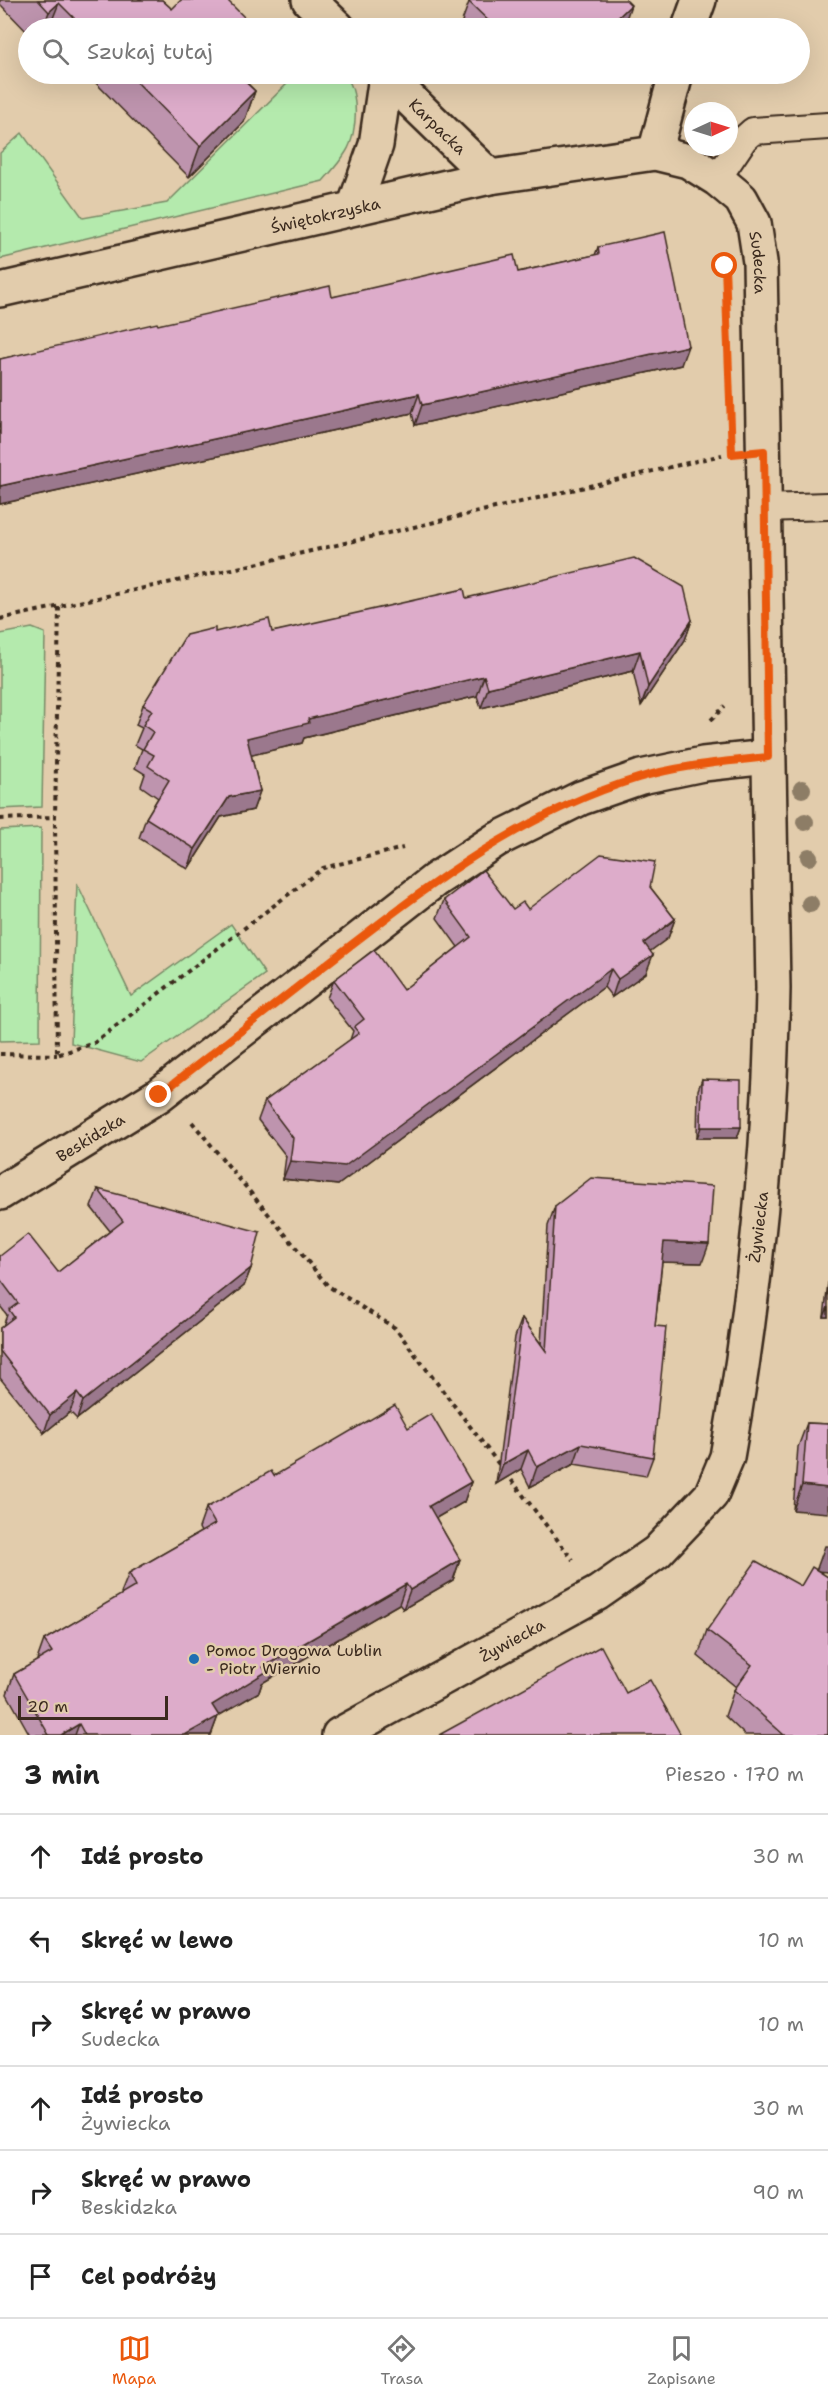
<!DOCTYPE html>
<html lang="pl">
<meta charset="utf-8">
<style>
:root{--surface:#fff;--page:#f6f6f6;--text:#222;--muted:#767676;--line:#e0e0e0;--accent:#ea580c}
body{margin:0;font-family:"Shantell Sans",sans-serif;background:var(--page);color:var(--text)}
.compass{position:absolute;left:684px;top:102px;width:54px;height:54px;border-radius:50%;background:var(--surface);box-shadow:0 6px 24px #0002;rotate:86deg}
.scale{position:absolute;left:18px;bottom:15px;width:150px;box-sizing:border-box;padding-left:6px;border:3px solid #3b2a1e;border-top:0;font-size:16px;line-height:21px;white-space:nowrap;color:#3b2a1e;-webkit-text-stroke:4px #e2ccac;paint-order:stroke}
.stop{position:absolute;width:18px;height:18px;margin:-14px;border:4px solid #ea580c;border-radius:50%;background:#fff}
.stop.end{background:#ea580c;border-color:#fff;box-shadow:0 2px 6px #0008}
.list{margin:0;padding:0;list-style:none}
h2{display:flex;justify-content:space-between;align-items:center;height:78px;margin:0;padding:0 24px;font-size:26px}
h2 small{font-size:20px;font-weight:400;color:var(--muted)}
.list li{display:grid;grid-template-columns:39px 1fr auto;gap:18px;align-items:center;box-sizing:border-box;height:84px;padding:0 24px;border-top:2px solid var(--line)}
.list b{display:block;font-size:22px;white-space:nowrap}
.list p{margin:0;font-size:20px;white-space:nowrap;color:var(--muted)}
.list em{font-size:20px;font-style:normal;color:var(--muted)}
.icon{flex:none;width:33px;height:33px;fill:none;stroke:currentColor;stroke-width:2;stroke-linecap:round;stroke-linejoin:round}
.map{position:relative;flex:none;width:828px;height:1735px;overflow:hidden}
.search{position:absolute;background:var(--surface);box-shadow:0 6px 24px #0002;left:18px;right:18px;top:18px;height:66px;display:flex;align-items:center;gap:15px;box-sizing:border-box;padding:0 21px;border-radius:33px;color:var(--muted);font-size:22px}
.sheet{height:582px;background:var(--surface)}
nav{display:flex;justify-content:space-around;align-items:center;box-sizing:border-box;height:84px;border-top:2px solid var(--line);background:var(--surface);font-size:16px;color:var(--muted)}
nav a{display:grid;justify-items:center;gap:3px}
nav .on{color:var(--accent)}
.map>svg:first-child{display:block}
.green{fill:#b4eaad;stroke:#788a66;stroke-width:1.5}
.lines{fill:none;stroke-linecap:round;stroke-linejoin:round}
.lane-casing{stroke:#3b2a1e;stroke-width:30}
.street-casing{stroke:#3b2a1e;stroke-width:38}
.path{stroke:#3b2a1e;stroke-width:4;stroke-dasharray:4.5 4.5;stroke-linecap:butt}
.lane{stroke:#e2ccac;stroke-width:26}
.street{stroke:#e2ccac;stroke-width:33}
.tree{fill:#8d7d66}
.wall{fill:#be94ae;stroke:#3b2a1e;stroke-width:1.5}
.shaded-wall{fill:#9b788d;stroke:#3b2a1e;stroke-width:1.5}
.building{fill:#ddacca;stroke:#3b2a1e;stroke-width:1.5}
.route{stroke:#ea580c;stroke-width:8}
.poi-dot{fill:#1f6fb2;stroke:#e2ccac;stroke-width:2}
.labels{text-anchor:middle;stroke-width:5;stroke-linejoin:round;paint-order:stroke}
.street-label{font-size:16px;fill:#3b2a1e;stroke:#e2ccac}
.poi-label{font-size:16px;fill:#3b2a1e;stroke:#e2ccac;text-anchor:start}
</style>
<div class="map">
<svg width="828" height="1735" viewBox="0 0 828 1735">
<rect width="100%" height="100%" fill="#e2ccac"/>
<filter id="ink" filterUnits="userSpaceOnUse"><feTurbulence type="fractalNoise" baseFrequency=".0167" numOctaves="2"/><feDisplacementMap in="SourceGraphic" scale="12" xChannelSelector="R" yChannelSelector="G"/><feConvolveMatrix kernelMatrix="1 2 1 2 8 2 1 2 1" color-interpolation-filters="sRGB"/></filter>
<g filter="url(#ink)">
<g class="green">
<path d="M 297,74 L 343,74 C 360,88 358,134 346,152 C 340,162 331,172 323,181 L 0,259 L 0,153 L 22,133 L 83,218 L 167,203 Z"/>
<path d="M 32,628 L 45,633 L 42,807 L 0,809 L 0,634 Z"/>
<path d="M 41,828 L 40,1040 L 0,1041 L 0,830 Z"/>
<path d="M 77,883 L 131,996 L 231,924 L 265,974 L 141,1062 L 71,1043 Z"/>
</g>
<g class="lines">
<defs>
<g id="lane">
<path d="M 717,179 L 744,139 L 753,131 L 828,126"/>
<path d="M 764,508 L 828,506"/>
</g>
<g id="street">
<path d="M 309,0 L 338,28"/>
<path d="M 689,28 L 699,0"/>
<path id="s1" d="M 384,74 L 490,177"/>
<path d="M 655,153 L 676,74"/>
<path d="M 354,208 L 376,145 L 386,76"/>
<path id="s2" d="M 0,290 L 490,177 L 655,153 L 688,161 L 717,179 L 741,199 L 754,223 L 760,262 L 773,988 C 770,1145 755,1302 727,1457 L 711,1495 L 657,1552 L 598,1593 L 339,1735"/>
<path id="s3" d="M 0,1193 L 159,1095 L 435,880 L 496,840 L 581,798 L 641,777 L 703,764 L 768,757"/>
</g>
</defs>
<use href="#lane" class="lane-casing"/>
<use href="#street" class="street-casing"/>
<g class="path">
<path d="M 59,607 L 55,817 L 57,1055 L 94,1043 L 323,868 L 403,848"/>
<path d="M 0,619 L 251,565 L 722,455"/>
<path d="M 711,720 L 725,706"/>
<path d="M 0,819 L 55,817"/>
<path d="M 0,1054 L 57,1055"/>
<path d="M 192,1122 L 328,1286 L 395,1328 L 501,1467"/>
<path d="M 506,1473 L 573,1560"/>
</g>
<use href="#lane" class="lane"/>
<use href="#street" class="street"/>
</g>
<g class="tree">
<circle cx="802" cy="789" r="9"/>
<circle cx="805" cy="822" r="9"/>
<circle cx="809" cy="857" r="9"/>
<circle cx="810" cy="904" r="9"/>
</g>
<g class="wall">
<path d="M 0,0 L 162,0 L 172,9 L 255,28 L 28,28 L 28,33 L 0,4 Z"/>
<path d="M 469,2 L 624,25 L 620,28 L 469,28 L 462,21 Z"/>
<path d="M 87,74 L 245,74 L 241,77 L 255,91 L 244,122 L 189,177 Z"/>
<path d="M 514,74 L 526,74 L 520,80 Z"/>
<path d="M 556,74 L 575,74 L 565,83 Z"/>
<path d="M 598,247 L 681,365 L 415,425 L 412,413 L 0,504 L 0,359 L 158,325 L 332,297 L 518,272 L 595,255 Z"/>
<path d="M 466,598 L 692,620 L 685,640 L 641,706 L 633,671 L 481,708 L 477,696 L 304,738 L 302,743 L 251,755 L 260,791 L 253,810 L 221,817 L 188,869 L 139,838 L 146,818 L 158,798 L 141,786 L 145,774 L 135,768 L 142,749 L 135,745 L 142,728 L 136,725 L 143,705 L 215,632 L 272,632 Z"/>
<path d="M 650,887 L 675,919 L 668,938 L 650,951 L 646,973 L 612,997 L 604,987 L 338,1185 L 283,1179 L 286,1156 L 258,1120 L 265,1101 L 350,1040 L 353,1031 L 327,998 L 334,980 L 403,990 L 458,947 L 437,918 L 444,900 L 513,909 L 528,909 Z"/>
<path d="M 702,1079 L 741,1127 L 737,1138 L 697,1138 L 698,1090 Z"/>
<path d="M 98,1189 L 251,1268 L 244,1286 L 77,1419 L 70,1412 L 44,1433 L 0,1378 L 0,1328 L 3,1326 L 7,1315 L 0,1306 L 0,1256 L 58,1272 L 110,1231 L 91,1207 Z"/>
<path d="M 555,1206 L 702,1263 L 662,1262 L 655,1326 L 653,1457 L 646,1476 L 574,1464 L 530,1487 L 521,1469 L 496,1484 L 515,1337 L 522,1318 L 541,1344 L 548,1226 Z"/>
<path d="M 828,1282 L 828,1317 L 824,1317 Z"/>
<path d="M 807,1423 L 828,1424 L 793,1510 L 798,1447 Z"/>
<path d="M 408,1428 L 471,1482 L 464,1502 L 436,1518 L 460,1560 L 453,1580 L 403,1609 L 399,1604 L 262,1683 L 259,1692 L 218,1716 L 211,1735 L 30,1735 L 7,1694 L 14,1674 L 37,1661 L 37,1660 L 44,1640 L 122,1595 L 121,1593 L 129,1573 L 201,1532 L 199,1528 L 206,1508 L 274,1476 Z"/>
<path d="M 817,1570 L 819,1571 L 828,1735 L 745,1735 L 725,1716 L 734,1690 L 736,1687 L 698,1656 L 707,1630 L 801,1586 Z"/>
</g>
<g class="shaded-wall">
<path d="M 59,3 L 49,28 L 43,28 L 49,12 Z"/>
<path d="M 631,5 L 624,25 L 620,28 L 607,28 Z"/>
<path d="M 522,74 L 526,74 L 520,80 Z"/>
<path d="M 569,74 L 575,74 L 565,83 Z"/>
<path d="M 255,91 L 244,122 L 189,177 L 200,146 Z"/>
<path d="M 688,346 L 681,365 L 415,425 L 422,405 Z"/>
<path d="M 419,394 L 412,413 L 0,504 L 0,486 Z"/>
<path d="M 692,620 L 685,640 L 641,706 L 648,687 Z"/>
<path d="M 640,651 L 633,671 L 481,708 L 488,688 Z"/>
<path d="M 484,676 L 477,696 L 304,738 L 302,743 L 240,758 L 247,738 L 308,719 Z"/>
<path d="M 260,791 L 253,810 L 221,817 L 188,869 L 195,849 L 229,797 Z"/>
<path d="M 675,919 L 668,938 L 637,961 L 644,943 Z"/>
<path d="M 653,955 L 646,973 L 612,997 L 618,979 Z"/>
<path d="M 611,969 L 604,987 L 338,1185 L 283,1179 L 290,1161 Z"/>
<path d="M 701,1127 L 741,1127 L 737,1138 L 697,1138 Z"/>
<path d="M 664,1242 L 709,1244 L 702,1263 L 657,1262 Z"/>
<path d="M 251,1268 L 244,1286 L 77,1419 L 83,1401 Z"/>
<path d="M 828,1307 L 828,1317 L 824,1317 Z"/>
<path d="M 77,1393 L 70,1412 L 44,1433 L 50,1415 Z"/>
<path d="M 581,1444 L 574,1464 L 530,1487 L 537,1467 Z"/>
<path d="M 528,1450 L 521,1469 L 496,1484 L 503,1464 Z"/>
<path d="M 471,1482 L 464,1502 L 422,1526 L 429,1506 Z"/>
<path d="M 802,1485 L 828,1488 L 828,1513 L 793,1510 Z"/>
<path d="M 825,1546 L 828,1546 L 828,1572 L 816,1571 Z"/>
<path d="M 460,1560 L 453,1580 L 403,1609 L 410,1590 Z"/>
<path d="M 406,1584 L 399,1604 L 262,1683 L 259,1692 L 218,1716 L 211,1735 L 185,1735 L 212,1705 L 263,1667 Z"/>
<path d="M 79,1724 L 75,1735 L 61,1735 Z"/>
</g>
<g class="building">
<path d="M 38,0 L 162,0 L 172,9 L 181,0 L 227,0 L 255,28 L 84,28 L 59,3 L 49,12 Z"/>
<path d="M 471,0 L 626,0 L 631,5 L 607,28 L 496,28 L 469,2 Z"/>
<path d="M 129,74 L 237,74 L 255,91 L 200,146 Z"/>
<path d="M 665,232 L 688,346 L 422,405 L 419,394 L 0,486 L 0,359 L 157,323 L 158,325 L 330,286 L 332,297 L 514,255 L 518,272 L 599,254 L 598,247 Z"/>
<path d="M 634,558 L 684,587 L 692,620 L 648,687 L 640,651 L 488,688 L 484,676 L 308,719 L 309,723 L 247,738 L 260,791 L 229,797 L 195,849 L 146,818 L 169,780 L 148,766 L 154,755 L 143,749 L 153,732 L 143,725 L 152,710 L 143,705 L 186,635 L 215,628 L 215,632 L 269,619 L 272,632 L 464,589 L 466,598 Z"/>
<path d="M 601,854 L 655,862 L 650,887 L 675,919 L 644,943 L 653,955 L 618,979 L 611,969 L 345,1166 L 290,1161 L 293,1138 L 265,1101 L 359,1033 L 354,1027 L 364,1019 L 334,980 L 374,950 L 403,990 L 471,937 L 444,900 L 483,870 L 513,909 L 523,902 L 528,909 Z"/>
<path d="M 702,1079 L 741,1080 L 741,1127 L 701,1127 Z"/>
<path d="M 591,1178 L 713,1186 L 709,1244 L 664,1242 L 655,1326 L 666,1327 L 653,1457 L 581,1444 L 537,1467 L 528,1450 L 503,1464 L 522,1318 L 546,1351 L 555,1206 Z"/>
<path d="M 98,1189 L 260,1232 L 251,1268 L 83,1401 L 77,1393 L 50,1415 L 0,1351 L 0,1328 L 14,1317 L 9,1310 L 18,1303 L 0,1279 L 0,1256 L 28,1234 L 58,1272 L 123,1221 Z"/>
<path d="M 395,1405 L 408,1428 L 431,1414 L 471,1482 L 429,1506 L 460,1560 L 410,1590 L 406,1584 L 263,1667 L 266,1672 L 212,1705 L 219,1716 L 185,1735 L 85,1735 L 79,1724 L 61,1735 L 49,1735 L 14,1674 L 52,1652 L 44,1640 L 136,1586 L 129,1573 L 215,1524 L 206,1508 L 271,1471 L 274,1476 Z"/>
<path d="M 807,1423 L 828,1424 L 828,1488 L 802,1485 Z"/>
<path d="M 756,1561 L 801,1586 L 812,1567 L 828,1577 L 828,1735 L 784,1735 L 734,1690 L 752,1665 L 707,1630 Z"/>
<path d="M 601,1646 L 626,1693 L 650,1680 L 681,1735 L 439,1735 Z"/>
</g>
</g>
<g class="lines" filter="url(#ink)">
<path class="route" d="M 159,1095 C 220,1047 281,999 342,952 C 437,879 522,814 638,778 C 680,765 725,762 768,757 L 764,451 L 732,454 L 725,266"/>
</g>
<circle class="poi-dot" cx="194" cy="1659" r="6"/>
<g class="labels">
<g class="street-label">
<text dy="6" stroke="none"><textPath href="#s1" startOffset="75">Karpacka</textPath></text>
<text dy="6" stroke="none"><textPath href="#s2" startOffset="334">Świętokrzyska</textPath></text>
<text dy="6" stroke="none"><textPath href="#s2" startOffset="836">Sudecka</textPath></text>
<text dy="6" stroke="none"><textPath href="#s3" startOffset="106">Beskidzka</textPath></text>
<text transform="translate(758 1227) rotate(-83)" y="6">Żywiecka</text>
<text transform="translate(512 1640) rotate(-29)" y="6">Żywiecka</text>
</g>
<g class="poi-label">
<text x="206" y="1656">Pomoc Drogowa Lublin<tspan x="206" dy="18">- Piotr Wiernio</tspan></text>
</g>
</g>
</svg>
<svg class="compass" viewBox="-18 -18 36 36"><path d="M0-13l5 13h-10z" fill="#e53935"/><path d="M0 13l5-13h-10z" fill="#767676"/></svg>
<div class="scale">20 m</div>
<div class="stop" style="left:725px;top:266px"></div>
<div class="stop end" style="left:159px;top:1095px"></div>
<div class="search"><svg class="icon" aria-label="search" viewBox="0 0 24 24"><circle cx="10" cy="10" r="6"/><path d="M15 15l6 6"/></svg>Szukaj tutaj</div>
</div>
<section class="sheet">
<h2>3 min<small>Pieszo · 170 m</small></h2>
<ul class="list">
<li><svg class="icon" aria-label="ahead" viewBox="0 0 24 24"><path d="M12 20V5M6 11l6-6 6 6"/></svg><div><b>Idź prosto</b></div><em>30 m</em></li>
<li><svg class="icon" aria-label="left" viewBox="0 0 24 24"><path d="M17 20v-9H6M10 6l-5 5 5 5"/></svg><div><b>Skręć w lewo</b></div><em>10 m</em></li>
<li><svg class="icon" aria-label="right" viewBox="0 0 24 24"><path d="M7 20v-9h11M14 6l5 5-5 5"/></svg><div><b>Skręć w prawo</b><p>Sudecka</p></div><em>10 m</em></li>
<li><svg class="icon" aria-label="ahead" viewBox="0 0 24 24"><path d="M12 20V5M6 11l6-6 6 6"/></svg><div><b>Idź prosto</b><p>Żywiecka</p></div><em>30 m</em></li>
<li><svg class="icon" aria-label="right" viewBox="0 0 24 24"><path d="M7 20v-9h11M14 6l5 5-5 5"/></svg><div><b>Skręć w prawo</b><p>Beskidzka</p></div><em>90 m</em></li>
<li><svg class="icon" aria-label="arrive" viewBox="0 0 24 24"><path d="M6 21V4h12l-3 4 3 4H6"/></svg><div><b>Cel podróży</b></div></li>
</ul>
</section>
<nav>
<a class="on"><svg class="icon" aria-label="map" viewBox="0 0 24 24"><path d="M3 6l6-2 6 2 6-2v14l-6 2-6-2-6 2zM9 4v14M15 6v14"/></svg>Mapa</a>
<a><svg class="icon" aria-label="directions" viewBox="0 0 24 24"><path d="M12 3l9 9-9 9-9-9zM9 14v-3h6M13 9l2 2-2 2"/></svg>Trasa</a>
<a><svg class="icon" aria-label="saved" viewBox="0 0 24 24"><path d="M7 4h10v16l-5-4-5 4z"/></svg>Zapisane</a>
</nav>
